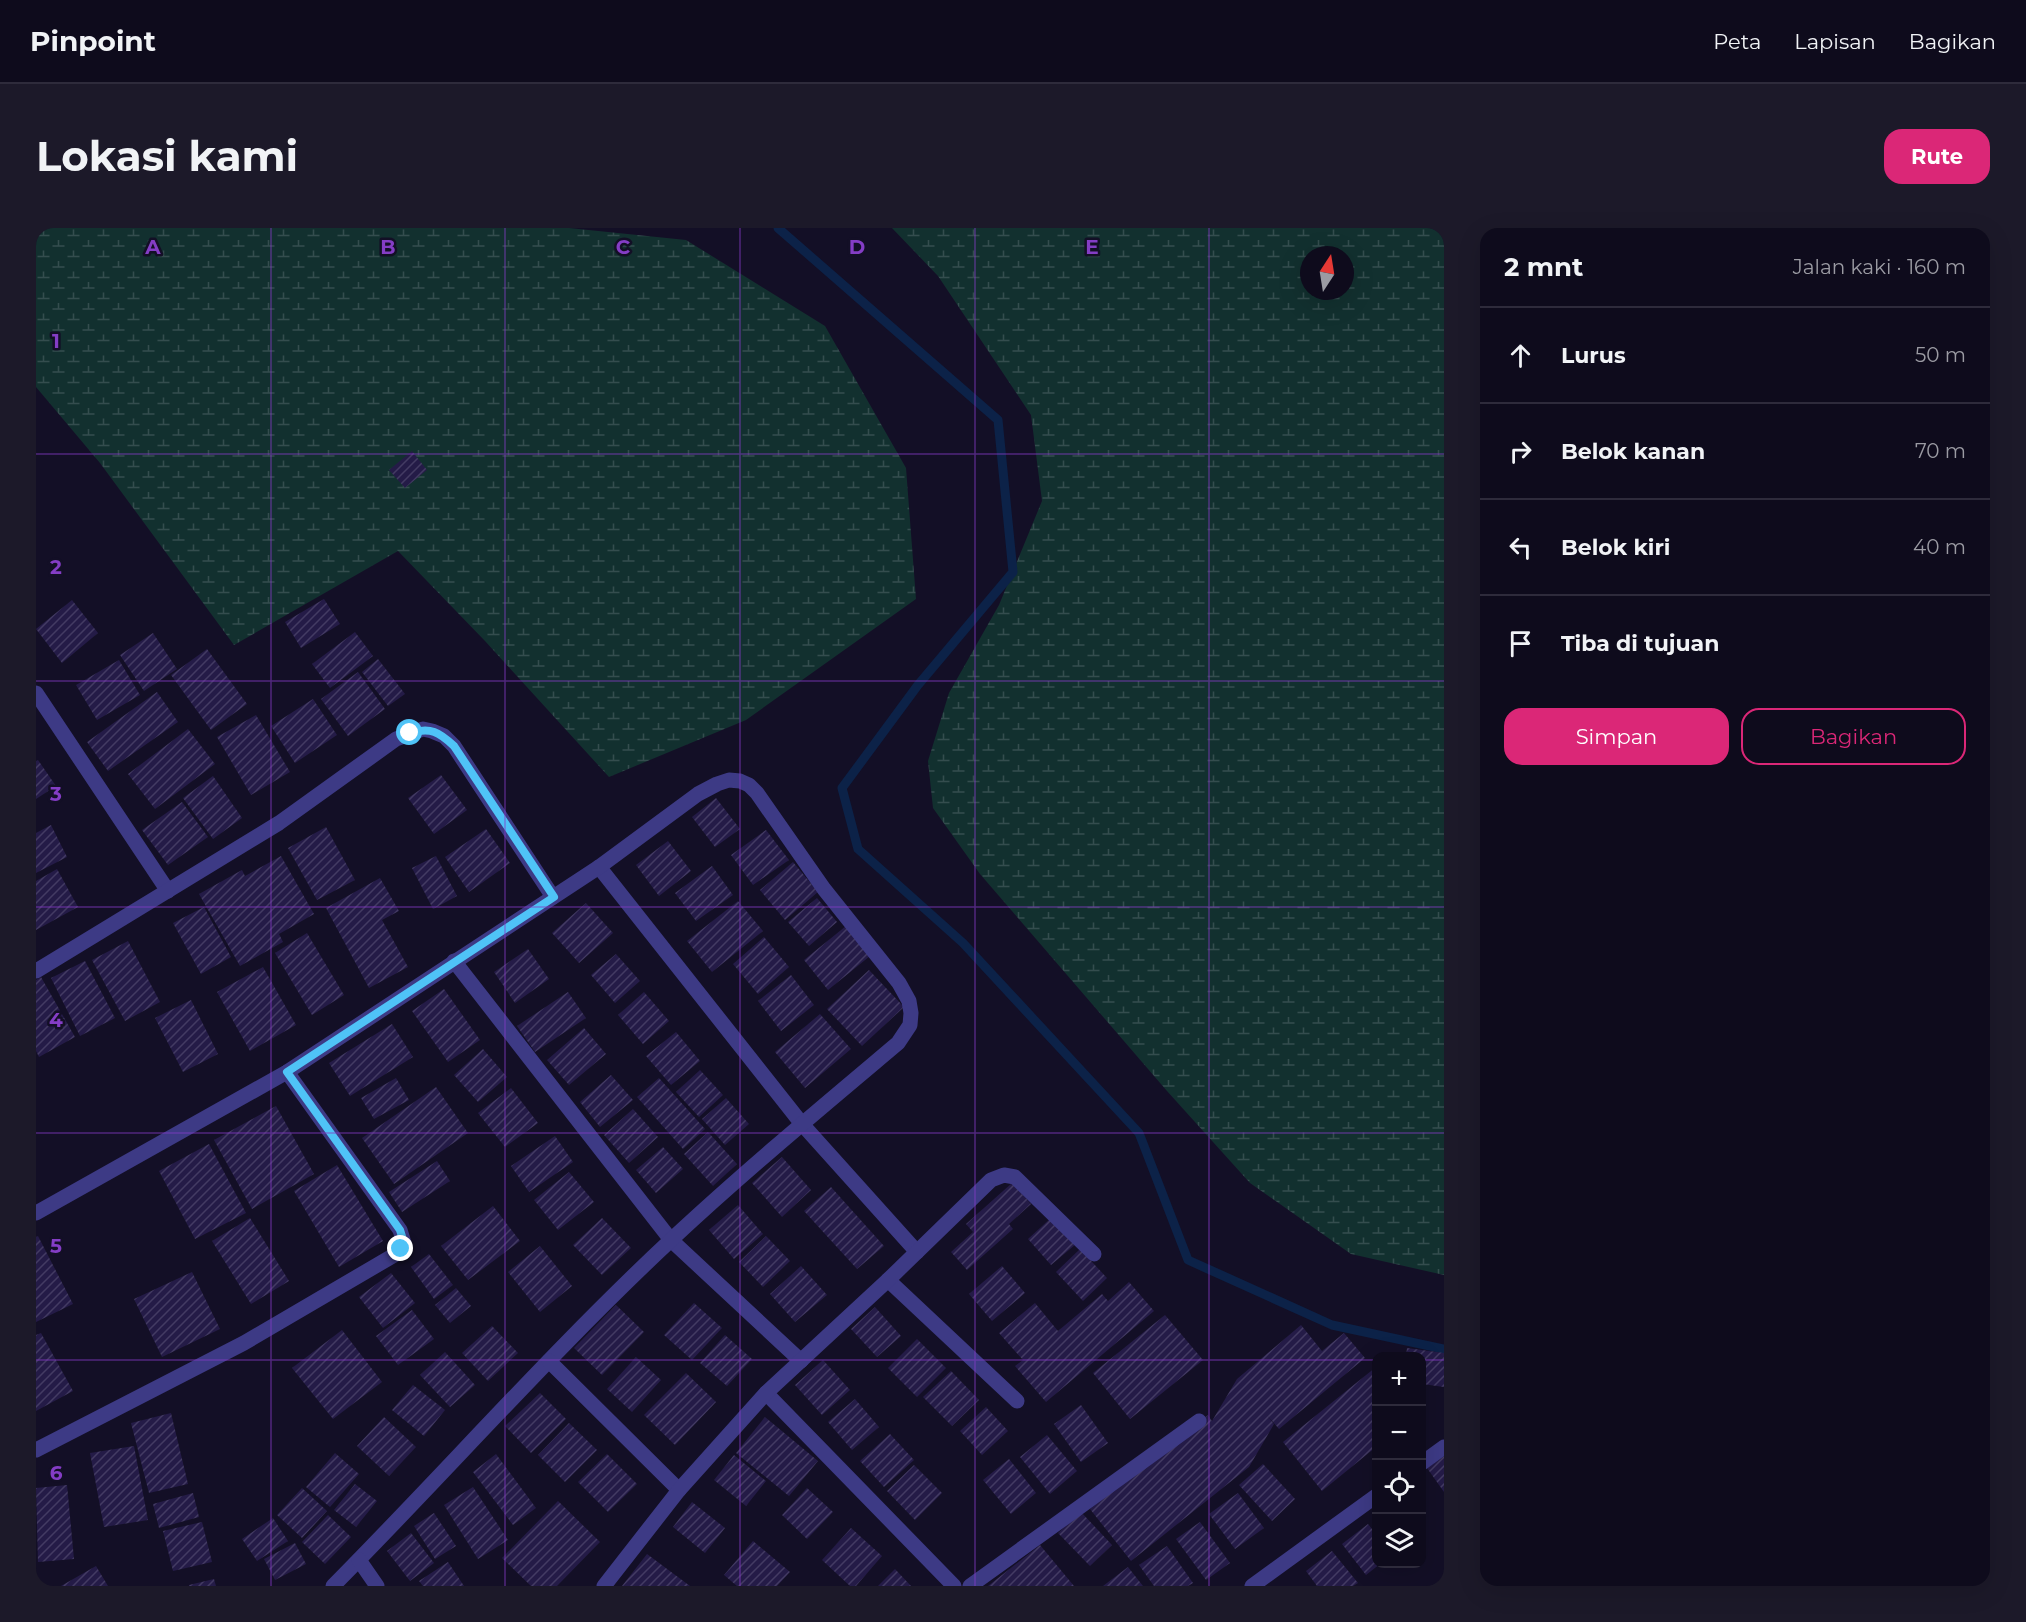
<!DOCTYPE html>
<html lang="id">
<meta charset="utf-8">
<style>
:root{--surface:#0e0b1c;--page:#1c1929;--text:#f1f3f6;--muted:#9b9ba3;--line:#2e2b3b;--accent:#db2777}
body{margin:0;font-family:Montserrat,sans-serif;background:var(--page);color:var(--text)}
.controls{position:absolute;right:18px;bottom:18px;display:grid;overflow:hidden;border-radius:12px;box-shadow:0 6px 24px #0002}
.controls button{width:54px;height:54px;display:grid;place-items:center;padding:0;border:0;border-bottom:2px solid var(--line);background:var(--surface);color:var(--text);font:30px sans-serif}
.compass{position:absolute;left:1264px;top:18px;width:54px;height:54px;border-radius:50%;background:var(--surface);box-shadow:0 6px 24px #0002;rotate:12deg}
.stop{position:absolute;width:18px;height:18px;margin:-14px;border:4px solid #4fc3f7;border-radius:50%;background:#fff}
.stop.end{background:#4fc3f7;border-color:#fff;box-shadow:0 2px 6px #0008}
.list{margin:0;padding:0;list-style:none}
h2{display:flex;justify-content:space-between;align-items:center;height:78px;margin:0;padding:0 24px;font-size:26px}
h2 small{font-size:20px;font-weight:400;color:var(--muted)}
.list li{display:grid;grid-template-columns:39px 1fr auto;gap:18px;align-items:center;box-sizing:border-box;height:96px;padding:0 24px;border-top:2px solid var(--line)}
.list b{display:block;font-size:22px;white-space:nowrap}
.list em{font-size:20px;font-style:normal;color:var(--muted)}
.actions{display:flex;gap:12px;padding:18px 24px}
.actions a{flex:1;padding:14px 0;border:2px solid var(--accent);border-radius:18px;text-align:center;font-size:21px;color:var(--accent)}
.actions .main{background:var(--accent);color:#fff}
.icon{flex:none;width:33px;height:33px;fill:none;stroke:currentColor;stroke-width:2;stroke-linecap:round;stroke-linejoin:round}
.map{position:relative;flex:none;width:1408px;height:1358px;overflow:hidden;border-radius:18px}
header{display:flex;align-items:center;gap:36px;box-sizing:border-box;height:84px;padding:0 30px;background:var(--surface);border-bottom:2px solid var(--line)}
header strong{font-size:28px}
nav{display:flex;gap:33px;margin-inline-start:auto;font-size:21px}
.intro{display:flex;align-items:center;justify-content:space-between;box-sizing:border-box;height:144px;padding:0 36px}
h1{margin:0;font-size:42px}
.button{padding:15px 27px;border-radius:18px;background:var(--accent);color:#fff;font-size:21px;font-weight:700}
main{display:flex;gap:36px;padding:0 36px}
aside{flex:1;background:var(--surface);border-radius:18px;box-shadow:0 6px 24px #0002}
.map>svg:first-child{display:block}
.wetland{fill:url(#wetland-marsh);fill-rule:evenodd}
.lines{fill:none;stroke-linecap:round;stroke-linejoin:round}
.stream{stroke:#0c2248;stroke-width:9}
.building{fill:url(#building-hatch)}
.minor{stroke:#3d3a85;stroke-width:15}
.route{stroke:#4fc3f7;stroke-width:8}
.grid{fill:none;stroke:#843dc5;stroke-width:1.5;stroke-opacity:0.55}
.grid-label{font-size:20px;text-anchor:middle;font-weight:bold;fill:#843dc5;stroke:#130f26;stroke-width:5;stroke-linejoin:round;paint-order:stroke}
</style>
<header>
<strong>Pinpoint</strong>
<nav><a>Peta</a><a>Lapisan</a><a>Bagikan</a></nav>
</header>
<div class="intro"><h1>Lokasi kami</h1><a class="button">Rute</a></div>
<main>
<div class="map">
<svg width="1408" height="1358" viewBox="0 0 1408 1358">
<defs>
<pattern id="wetland-marsh" width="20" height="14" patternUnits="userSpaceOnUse" patternTransform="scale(1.5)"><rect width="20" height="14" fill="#12302f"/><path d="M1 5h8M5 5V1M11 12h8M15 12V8" fill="none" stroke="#344d4e"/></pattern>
<pattern id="building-hatch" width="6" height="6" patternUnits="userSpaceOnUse" patternTransform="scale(1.5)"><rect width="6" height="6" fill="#241b47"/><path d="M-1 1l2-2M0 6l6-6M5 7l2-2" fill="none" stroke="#433b63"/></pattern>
</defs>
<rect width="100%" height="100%" fill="#130f26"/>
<g class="wetland">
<path d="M 0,0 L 533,0 L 650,12 L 789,98 L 870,240 L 880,371 L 710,492 L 573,549 L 449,413 L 362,323 L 198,417 L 64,235 L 0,159 Z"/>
<path d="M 856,0 L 1408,0 L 1408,1047 L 1315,1026 L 1214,955 L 1131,863 L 944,646 L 897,580 L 892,533 L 913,465 L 963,377 L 1006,273 L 995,187 L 902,48 ZM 1273,27 L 1309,27 L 1309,63 L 1273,63 Z"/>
</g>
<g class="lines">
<path class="stream" d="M 742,0 L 962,192 L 977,344 L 882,457 L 806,560 L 822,621 L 927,715 L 1103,905 L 1152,1032 L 1296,1097 L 1408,1121"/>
</g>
<g class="building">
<path d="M 376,223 L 391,242 L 369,260 L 353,242 Z"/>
<path d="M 288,371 L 304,396 L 265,420 L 249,394 Z"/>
<path d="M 36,372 L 62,405 L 26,435 L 0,401 Z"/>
<path d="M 319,404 L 337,428 L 294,460 L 276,436 Z"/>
<path d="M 117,405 L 141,441 L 108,463 L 84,427 Z"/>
<path d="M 171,421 L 211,476 L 175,502 L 135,447 Z"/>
<path d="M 342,431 L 369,466 L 352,478 L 326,444 Z"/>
<path d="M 83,432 L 104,467 L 61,492 L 40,457 Z"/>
<path d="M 322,444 L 349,481 L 312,508 L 285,471 Z"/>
<path d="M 121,464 L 142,494 L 72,543 L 51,514 Z"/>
<path d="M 277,471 L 301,507 L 259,535 L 235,498 Z"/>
<path d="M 220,487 L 254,544 L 215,567 L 181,509 Z"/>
<path d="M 152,501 L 179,536 L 119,581 L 92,546 Z"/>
<path d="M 2,532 L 20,558 L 0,571 L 0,533 Z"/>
<path d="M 405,547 L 431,582 L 398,606 L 372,570 Z"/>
<path d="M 177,548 L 206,590 L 177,611 L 147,570 Z"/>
<path d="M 680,570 L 704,601 L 679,619 L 656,589 Z"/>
<path d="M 146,574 L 172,609 L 132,637 L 106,602 Z"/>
<path d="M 15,597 L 31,629 L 0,645 L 0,605 Z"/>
<path d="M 290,599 L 319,652 L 281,672 L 252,620 Z"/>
<path d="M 450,601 L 474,635 L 433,664 L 409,629 Z"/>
<path d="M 730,602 L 753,632 L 717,657 L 695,627 Z"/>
<path d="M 632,613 L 655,643 L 623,668 L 600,637 Z"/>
<path d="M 245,628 L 278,686 L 243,706 L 247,714 L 204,738 L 163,666 L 206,642 L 209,648 Z"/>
<path d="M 400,628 L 421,668 L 397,681 L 376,640 Z"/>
<path d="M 757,634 L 782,664 L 749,692 L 724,662 Z"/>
<path d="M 676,638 L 697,667 L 660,693 L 639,665 Z"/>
<path d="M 21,641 L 42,679 L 0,702 L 0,653 Z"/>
<path d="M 344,650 L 363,683 L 346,692 L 372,739 L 333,760 L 290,680 Z"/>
<path d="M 781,670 L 801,694 L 773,718 L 752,694 Z"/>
<path d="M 702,673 L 727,703 L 676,744 L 651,713 Z"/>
<path d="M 550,675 L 577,705 L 543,735 L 516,705 Z"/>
<path d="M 168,679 L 195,729 L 165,746 L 137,695 Z"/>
<path d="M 810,698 L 834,728 L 792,762 L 768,732 Z"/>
<path d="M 271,705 L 308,767 L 276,787 L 239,725 Z"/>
<path d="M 728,709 L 753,739 L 722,766 L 697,736 Z"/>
<path d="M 92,713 L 124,774 L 89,793 L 56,732 Z"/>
<path d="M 492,721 L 513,751 L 479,775 L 458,744 Z"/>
<path d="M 580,726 L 604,753 L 579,775 L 555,747 Z"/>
<path d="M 49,733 L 79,790 L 44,808 L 15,750 Z"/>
<path d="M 227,739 L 260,797 L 214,823 L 181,764 Z"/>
<path d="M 833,742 L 868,779 L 826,818 L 791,781 Z"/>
<path d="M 755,747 L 778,777 L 745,803 L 722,773 Z"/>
<path d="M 5,749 L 39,809 L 3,829 L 0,823 L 0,752 Z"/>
<path d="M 408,761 L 444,812 L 412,834 L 376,783 Z"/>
<path d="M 532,764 L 550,790 L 499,824 L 481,798 Z"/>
<path d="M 608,764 L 633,793 L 607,816 L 582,787 Z"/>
<path d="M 155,772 L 182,826 L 147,844 L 119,790 Z"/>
<path d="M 784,786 L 815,821 L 769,860 L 739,824 Z"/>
<path d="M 356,796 L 377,829 L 314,868 L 293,835 Z"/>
<path d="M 548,800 L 570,826 L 533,857 L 511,832 Z"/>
<path d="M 640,804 L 664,833 L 635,857 L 610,828 Z"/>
<path d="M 447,821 L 471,849 L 442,874 L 418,847 Z"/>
<path d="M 664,842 L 687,867 L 663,889 L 640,864 Z"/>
<path d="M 575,847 L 597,872 L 564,899 L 544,874 Z"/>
<path d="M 360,850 L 373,872 L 338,891 L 325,870 Z"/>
<path d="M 623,850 L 669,901 L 647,921 L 601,869 Z"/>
<path d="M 400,859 L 432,905 L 358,956 L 326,910 Z"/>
<path d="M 475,860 L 502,895 L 469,919 L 442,885 Z"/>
<path d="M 690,870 L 713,896 L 689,917 L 666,891 Z"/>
<path d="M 240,878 L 278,946 L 216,981 L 178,912 Z"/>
<path d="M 597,881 L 622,909 L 593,935 L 568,907 Z"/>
<path d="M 672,904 L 701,936 L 677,958 L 648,926 Z"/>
<path d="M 519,908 L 537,934 L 493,964 L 475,938 Z"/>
<path d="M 173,916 L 210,985 L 159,1011 L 123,943 Z"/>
<path d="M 627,919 L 647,941 L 620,965 L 600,942 Z"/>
<path d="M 746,929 L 775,962 L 746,989 L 716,955 Z"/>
<path d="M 401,933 L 414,953 L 366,984 L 353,964 Z"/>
<path d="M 301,937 L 347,1013 L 303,1039 L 258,963 Z"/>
<path d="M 533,944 L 558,974 L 522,1002 L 498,972 Z"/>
<path d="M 976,955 L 995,976 L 973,996 L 977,1001 L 931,1042 L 915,1024 L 937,1004 L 930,996 Z"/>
<path d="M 795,959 L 848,1018 L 821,1041 L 768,983 Z"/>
<path d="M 702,977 L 727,1006 L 698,1031 L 673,1002 Z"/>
<path d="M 457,978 L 484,1013 L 432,1052 L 405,1018 Z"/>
<path d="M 1016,989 L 1040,1016 L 1015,1037 L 992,1011 Z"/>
<path d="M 214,990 L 253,1053 L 215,1076 L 176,1013 Z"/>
<path d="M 566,990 L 595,1020 L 566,1047 L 537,1017 Z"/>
<path d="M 2,1008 L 37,1076 L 0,1094 L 0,1009 Z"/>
<path d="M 730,1008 L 754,1033 L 727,1059 L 703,1034 Z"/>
<path d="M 504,1018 L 536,1058 L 504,1084 L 472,1044 Z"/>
<path d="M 1044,1021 L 1071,1050 L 1047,1073 L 1020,1044 Z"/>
<path d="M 393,1026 L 417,1057 L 398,1071 L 375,1039 Z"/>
<path d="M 765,1038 L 791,1067 L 759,1094 L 734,1066 Z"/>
<path d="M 966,1038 L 989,1065 L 956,1093 L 933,1066 Z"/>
<path d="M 156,1044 L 184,1101 L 126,1129 L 98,1071 Z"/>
<path d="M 355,1045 L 379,1075 L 347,1100 L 323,1069 Z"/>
<path d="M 1093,1054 L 1118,1083 L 1010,1174 L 979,1138 L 987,1132 L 963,1105 L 999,1075 L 1022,1103 L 1066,1066 L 1072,1073 Z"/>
<path d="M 420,1060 L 435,1078 L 414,1095 L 399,1077 Z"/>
<path d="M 658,1075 L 686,1100 L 656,1132 L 628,1107 Z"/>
<path d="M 580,1077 L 608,1104 L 566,1147 L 538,1120 Z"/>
<path d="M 839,1079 L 865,1108 L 841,1129 L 815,1101 Z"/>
<path d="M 376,1082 L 398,1111 L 362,1137 L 340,1108 Z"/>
<path d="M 1129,1087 L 1167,1132 L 1094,1191 L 1057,1145 Z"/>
<path d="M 1265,1097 L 1286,1123 L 1308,1105 L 1329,1130 L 1243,1201 L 1230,1186 L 1238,1196 L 1213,1239 L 1095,1333 L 1054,1281 L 1172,1187 L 1176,1193 L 1201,1151 Z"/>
<path d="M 456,1098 L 482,1125 L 452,1153 L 426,1125 Z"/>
<path d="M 306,1102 L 346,1154 L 297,1191 L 256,1140 Z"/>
<path d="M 5,1105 L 37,1163 L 0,1183 L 0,1107 Z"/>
<path d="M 689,1107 L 716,1131 L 691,1158 L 664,1135 Z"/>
<path d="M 881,1111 L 910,1140 L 881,1169 L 852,1140 Z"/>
<path d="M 1371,1120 L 1408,1125 L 1408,1159 L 1386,1156 L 1386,1128 L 1370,1128 Z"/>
<path d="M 409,1124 L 439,1157 L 414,1179 L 384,1147 Z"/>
<path d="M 600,1129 L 625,1152 L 596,1184 L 571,1161 Z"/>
<path d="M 787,1132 L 814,1162 L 786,1187 L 759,1157 Z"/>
<path d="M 1340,1139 L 1340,1219 L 1286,1263 L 1247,1214 Z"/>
<path d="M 915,1143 L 943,1172 L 916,1198 L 887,1169 Z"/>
<path d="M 650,1145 L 680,1174 L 639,1217 L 608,1187 Z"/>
<path d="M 377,1157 L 409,1182 L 388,1208 L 356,1182 Z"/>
<path d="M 504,1165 L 530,1191 L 495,1225 L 469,1198 Z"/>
<path d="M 819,1171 L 843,1199 L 816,1222 L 792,1194 Z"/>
<path d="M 1045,1177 L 1072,1215 L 1045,1234 L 1018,1196 Z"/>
<path d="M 950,1179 L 972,1203 L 946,1227 L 924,1203 Z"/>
<path d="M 135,1185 L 152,1256 L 113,1265 L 95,1195 Z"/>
<path d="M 348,1189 L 380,1219 L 353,1248 L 321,1218 Z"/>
<path d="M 729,1189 L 782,1233 L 753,1268 L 700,1225 Z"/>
<path d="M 533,1195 L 561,1222 L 529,1254 L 502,1227 Z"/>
<path d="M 854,1206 L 878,1232 L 848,1259 L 824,1233 Z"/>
<path d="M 1011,1207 L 1041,1243 L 1014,1266 L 984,1229 Z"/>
<path d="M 98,1218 L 112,1292 L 68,1299 L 54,1225 Z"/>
<path d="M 299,1225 L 323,1246 L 294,1279 L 270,1259 Z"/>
<path d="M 460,1226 L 500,1280 L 477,1297 L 437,1244 Z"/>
<path d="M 571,1226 L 601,1256 L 572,1284 L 542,1254 Z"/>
<path d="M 698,1227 L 730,1253 L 710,1278 L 678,1252 Z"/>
<path d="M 1408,1228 L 1408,1264 L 1391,1240 Z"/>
<path d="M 973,1231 L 1000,1265 L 975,1286 L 947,1252 Z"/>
<path d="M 1227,1236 L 1259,1271 L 1236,1293 L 1203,1257 Z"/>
<path d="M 878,1237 L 906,1265 L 879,1292 L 851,1263 Z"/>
<path d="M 319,1256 L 341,1273 L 320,1299 L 298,1282 Z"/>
<path d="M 31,1257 L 38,1331 L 2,1334 L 0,1260 Z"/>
<path d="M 437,1259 L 472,1312 L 442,1331 L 408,1277 Z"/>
<path d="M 266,1260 L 291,1283 L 266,1310 L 241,1287 Z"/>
<path d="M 771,1260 L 797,1284 L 771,1311 L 746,1287 Z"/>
<path d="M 157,1265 L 163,1289 L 123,1300 L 117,1276 Z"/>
<path d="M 1202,1265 L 1228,1300 L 1199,1321 L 1173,1286 Z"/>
<path d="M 522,1273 L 564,1314 L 521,1358 L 495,1358 L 466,1330 Z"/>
<path d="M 656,1274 L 689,1300 L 669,1325 L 637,1299 Z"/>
<path d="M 1045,1284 L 1076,1317 L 1054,1338 L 1022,1305 Z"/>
<path d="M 398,1285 L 420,1318 L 399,1331 L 378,1298 Z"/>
<path d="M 292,1287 L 315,1309 L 289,1336 L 266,1314 Z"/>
<path d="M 237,1290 L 252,1313 L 221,1333 L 206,1311 Z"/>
<path d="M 166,1294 L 176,1334 L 137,1343 L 127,1303 Z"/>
<path d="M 1164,1294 L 1194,1335 L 1170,1352 L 1140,1311 Z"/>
<path d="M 1332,1296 L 1340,1306 L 1340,1336 L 1344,1336 L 1330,1347 L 1306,1316 Z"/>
<path d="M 815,1300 L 846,1328 L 820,1358 L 814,1358 L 786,1332 Z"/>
<path d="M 375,1305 L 398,1335 L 374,1353 L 351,1323 Z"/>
<path d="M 717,1313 L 754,1344 L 741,1358 L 701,1358 L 688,1347 Z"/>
<path d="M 259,1315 L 270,1336 L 239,1352 L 228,1331 Z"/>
<path d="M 1004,1317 L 1038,1358 L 952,1358 Z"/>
<path d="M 1131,1318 L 1157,1355 L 1152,1358 L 1118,1358 L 1103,1337 Z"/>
<path d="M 1296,1323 L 1322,1355 L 1317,1358 L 1281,1358 L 1270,1343 Z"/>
<path d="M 611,1326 L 654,1358 L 586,1358 Z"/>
<path d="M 412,1334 L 428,1358 L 387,1358 L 383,1353 Z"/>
<path d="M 60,1338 L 72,1358 L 25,1358 Z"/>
<path d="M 1092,1339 L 1107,1358 L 1067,1358 Z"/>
<path d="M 859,1341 L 875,1358 L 842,1358 Z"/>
<path d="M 178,1351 L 180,1358 L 153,1358 L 153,1357 Z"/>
</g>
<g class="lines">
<g class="minor">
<path d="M 0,465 L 132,663"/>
<path d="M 563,639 L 766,896 L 881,1024"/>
<path d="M 418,733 L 635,1012 L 765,1133"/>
<path d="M 0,743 L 243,595 L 360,511 L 387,501 L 396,503 L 408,508 L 418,518 L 517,669"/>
<path d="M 0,985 L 251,844 L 563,639 L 662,566 L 681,556 L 693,552 L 704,553 L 713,557 L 721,565 L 788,661 L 863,755 L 873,773 L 875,785 L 874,797 L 862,815 C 786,879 709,943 636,1011 C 518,1121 411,1243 297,1358"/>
<path d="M 852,1052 L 981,1173"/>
<path d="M 513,1133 L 643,1262"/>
<path d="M 730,1165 L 918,1358"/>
<path d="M 0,1222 L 208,1115 L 360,1026 L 368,1015 L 364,1002 L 251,844"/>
<path d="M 1386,1235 L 1408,1219"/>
<path d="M 323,1332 L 341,1358"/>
<path d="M 568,1358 L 643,1262 L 730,1165 L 852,1052 L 955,952 L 968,947 L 979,949 L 1058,1026"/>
<path d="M 934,1358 L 1163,1193"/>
<path d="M 1216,1358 L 1340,1268"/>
</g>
</g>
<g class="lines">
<path class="route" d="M 365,1021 L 368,1015 L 364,1002 L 251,844 L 518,669 L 418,518 C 403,504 395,499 374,505"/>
</g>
<path class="grid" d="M 235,0 L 235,1358M 469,0 L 469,1358M 704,0 L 704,1358M 939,0 L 939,1358M 1173,0 L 1173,1358M 0,226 L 1408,226M 0,453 L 1408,453M 0,679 L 1408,679M 0,905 L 1408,905M 0,1132 L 1340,1132M 1386,1132 L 1408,1132"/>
<g class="grid-label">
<text x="117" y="26">A</text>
<text x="352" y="26">B</text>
<text x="587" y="26">C</text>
<text x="821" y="26">D</text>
<text x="1056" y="26">E</text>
<text x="20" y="120">1</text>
<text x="20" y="346">2</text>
<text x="20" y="573">3</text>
<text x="20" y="799">4</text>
<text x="20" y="1025">5</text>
<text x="20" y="1252">6</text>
</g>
</svg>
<div class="controls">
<button>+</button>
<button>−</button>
<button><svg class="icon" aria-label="locate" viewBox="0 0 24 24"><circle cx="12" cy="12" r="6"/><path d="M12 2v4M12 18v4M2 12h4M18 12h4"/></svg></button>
<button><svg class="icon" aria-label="layers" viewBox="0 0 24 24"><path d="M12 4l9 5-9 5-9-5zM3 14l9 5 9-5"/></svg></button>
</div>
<svg class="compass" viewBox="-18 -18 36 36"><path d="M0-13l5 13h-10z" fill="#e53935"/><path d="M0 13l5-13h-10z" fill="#9b9ba3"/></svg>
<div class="stop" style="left:374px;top:505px"></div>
<div class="stop end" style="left:365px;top:1021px"></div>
</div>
<aside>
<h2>2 mnt<small>Jalan kaki · 160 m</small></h2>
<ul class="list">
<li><svg class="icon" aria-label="ahead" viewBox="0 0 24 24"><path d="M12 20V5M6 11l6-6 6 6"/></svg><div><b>Lurus</b></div><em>50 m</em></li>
<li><svg class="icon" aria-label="right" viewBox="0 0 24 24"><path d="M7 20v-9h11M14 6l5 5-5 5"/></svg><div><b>Belok kanan</b></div><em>70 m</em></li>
<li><svg class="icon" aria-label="left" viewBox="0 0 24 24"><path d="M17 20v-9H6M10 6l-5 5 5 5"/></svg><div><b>Belok kiri</b></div><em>40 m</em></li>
<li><svg class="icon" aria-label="arrive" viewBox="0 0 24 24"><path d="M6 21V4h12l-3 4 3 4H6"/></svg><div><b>Tiba di tujuan</b></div></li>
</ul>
<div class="actions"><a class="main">Simpan</a><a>Bagikan</a></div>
</aside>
</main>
